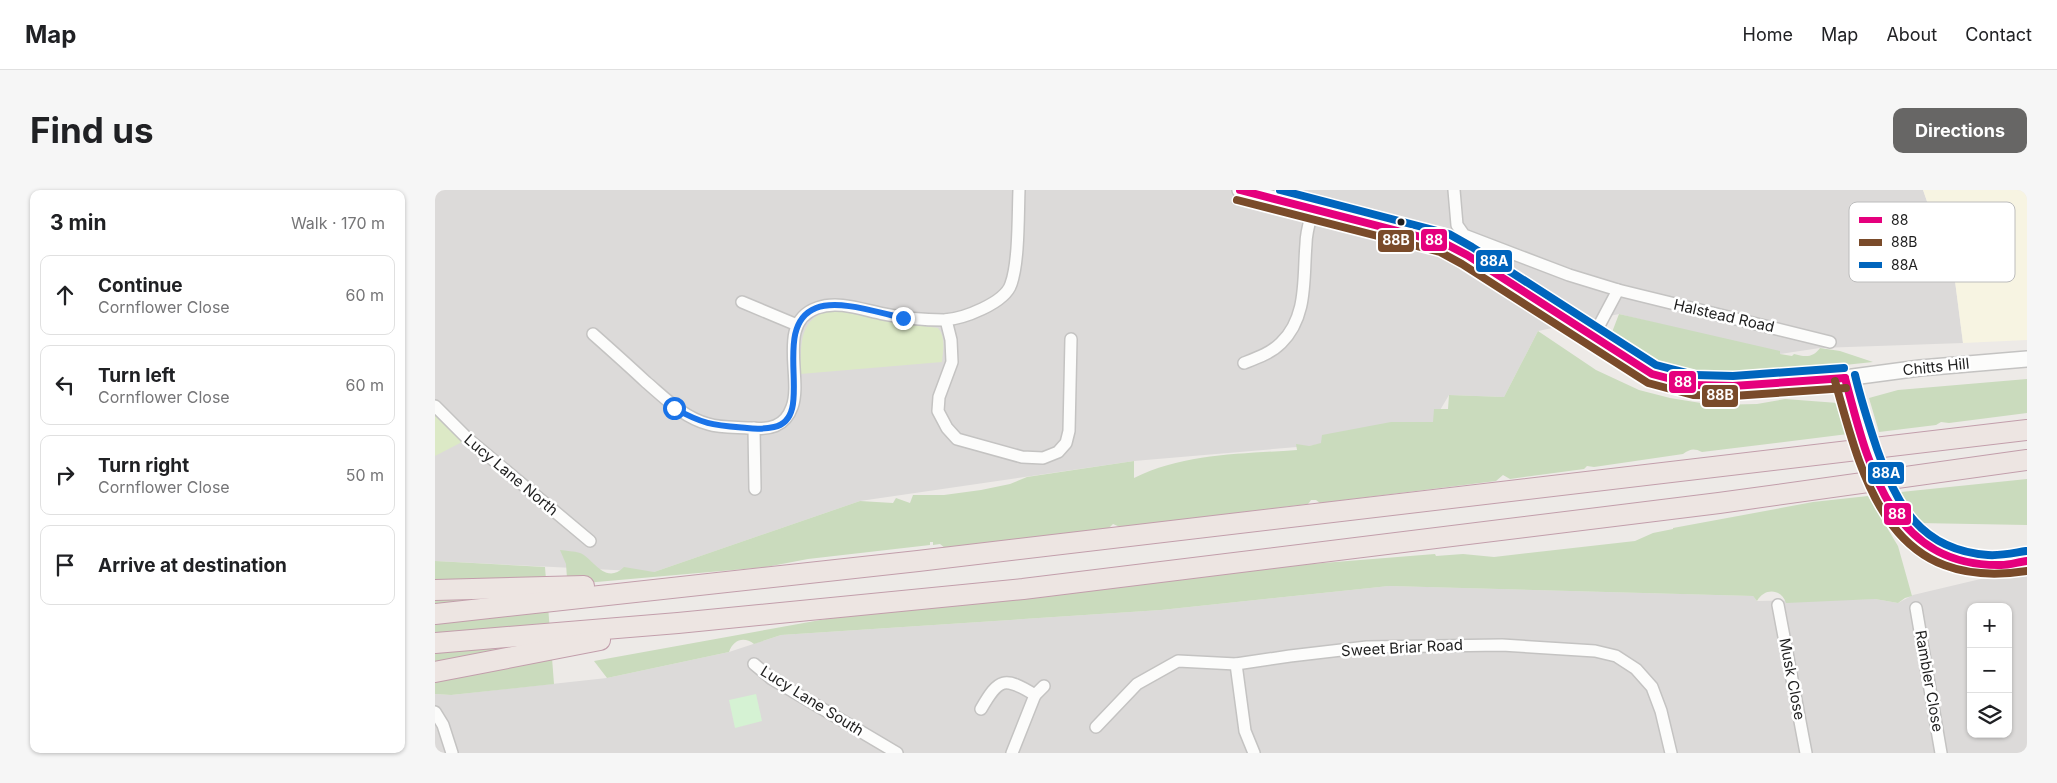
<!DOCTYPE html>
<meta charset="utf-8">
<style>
:root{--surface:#fff;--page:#f6f6f6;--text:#202124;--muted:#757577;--line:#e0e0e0;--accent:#676665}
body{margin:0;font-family:Inter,sans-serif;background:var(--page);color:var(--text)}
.controls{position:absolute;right:15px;bottom:15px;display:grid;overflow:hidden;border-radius:10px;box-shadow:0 1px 4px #0004}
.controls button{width:45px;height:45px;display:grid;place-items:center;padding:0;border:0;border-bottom:1px solid var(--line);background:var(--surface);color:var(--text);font:25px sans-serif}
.stop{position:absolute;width:15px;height:15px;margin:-11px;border:4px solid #1a73e8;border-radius:50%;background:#fff}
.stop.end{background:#1a73e8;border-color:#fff;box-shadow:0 1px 5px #0008}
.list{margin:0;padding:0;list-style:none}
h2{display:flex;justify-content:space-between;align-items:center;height:65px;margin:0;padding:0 20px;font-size:21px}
h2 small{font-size:16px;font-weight:400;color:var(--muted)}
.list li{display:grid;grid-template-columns:32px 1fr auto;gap:15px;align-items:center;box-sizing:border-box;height:80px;margin:0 10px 10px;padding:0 10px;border:1px solid var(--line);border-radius:10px}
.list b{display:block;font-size:19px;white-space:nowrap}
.list p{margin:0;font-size:16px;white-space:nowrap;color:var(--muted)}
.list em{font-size:16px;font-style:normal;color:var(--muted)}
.icon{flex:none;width:28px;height:28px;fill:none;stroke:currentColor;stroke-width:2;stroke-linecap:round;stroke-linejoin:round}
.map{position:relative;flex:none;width:1592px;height:563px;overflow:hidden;border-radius:10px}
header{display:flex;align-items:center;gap:30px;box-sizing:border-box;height:70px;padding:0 25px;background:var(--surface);border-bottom:1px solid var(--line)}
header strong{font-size:24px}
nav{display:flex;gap:28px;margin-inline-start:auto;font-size:18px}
.intro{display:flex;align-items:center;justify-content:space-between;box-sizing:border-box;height:120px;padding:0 30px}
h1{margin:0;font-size:35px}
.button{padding:12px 22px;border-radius:10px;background:var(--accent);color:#fff;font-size:18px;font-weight:700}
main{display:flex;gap:30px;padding:0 30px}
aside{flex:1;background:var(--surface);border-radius:10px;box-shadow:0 1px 4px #0004}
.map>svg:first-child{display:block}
.residential{fill:#dcdad9;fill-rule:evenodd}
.education{fill:#f7f4e2}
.grass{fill:#dce9c6}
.forest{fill:#cadbbd}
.park{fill:#d5f2d3}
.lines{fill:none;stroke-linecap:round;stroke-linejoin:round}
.minor-casing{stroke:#c4c3c2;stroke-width:14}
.tertiary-casing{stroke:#c4c3c2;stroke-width:18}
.trunk-casing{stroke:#c29eab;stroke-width:22}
.minor{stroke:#fcfcfb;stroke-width:11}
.tertiary{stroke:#fcfcfb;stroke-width:15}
.trunk{stroke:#ede5e2;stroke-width:20}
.tertiary-bridge-casing{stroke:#c4c3c2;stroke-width:18;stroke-linecap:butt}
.tertiary-bridge{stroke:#fcfcfb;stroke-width:15}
.bus-1-casing{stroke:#fff;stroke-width:11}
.bus-2-casing{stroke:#fff;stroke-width:11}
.bus-3-casing{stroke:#fff;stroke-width:11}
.bus-1{stroke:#e5007d;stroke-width:8}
.bus-2{stroke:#7a4b2a;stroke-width:8}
.bus-3{stroke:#0065bd;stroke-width:8}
.route{stroke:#1a73e8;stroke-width:6}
.bus-dot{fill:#1f1f1f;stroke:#fff;stroke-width:2}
.labels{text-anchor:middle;stroke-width:5;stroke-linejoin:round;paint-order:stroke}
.street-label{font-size:15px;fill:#1f1f1f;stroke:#fff}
.key{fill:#fff;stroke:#bcbcbc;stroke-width:1}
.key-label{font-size:14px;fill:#1f1f1f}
.line-badge{stroke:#fff;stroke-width:2}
.badge-label{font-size:14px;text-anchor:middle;font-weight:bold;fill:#fff}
</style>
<header>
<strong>Map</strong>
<nav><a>Home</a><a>Map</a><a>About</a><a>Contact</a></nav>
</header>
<div class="intro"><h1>Find us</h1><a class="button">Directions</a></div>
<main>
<aside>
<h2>3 min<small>Walk · 170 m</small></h2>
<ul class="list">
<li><svg class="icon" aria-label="ahead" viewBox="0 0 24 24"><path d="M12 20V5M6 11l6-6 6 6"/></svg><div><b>Continue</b><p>Cornflower Close</p></div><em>60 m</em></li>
<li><svg class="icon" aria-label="left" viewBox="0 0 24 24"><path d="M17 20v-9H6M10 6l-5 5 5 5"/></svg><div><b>Turn left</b><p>Cornflower Close</p></div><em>60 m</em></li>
<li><svg class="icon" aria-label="right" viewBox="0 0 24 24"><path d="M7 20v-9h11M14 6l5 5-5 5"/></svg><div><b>Turn right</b><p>Cornflower Close</p></div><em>50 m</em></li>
<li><svg class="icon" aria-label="arrive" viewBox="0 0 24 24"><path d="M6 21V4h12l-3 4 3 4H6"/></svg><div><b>Arrive at destination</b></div></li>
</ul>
</aside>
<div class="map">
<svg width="1592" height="563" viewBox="0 0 1592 563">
<rect width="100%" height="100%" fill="#edeae7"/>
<g class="residential">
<path d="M 0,0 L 1488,0 L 1520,91 L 1528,153 L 1385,158 L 1345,164 L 1184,124 L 1103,141 L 1069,207 L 1014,205 L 998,232 L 874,256 L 699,271 L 425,311 L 219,382 L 0,371 Z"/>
<path d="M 1592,378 L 1592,563 L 0,563 L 0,504 L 16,505 L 172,488 L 294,462 L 346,445 L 726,420 L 954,396 L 1318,406 L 1322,411 L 1440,409 L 1463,413 L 1478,405 ZM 1536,417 L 1573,417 L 1573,544 L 1536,544 Z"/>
</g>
<path class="education" d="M 1488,0 L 1592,0 L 1592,150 L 1528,153 L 1520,91 Z"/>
<g class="grass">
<path d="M 392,121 L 407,121 L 467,133 L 503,138 C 511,147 508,161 507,172 L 365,184 C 367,156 362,132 392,121 Z"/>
<path d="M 0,222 L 27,252 L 0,266 Z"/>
</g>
<g class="forest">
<path d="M 1184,124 L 1345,161 L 1345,164 L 1357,166 L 1359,164 C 1370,167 1378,168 1385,158 L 1405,161 L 1438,172 C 1364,179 1287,195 1214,171 C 1200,166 1187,156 1174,150 Z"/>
<path d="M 1103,141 L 1161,180 L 1204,200 L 1235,208 L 1278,215 L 1322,214 L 1350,209 L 1403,213 L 1413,244 L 1267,262 C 1259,258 1255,259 1248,264 L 1159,277 L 1152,276 L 1149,279 L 1075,289 L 1068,285 L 1061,291 L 885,313 L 881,310 L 876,310 L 873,314 L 685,337 L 678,334 L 674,338 L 510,358 L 505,354 L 498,355 L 498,352 L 495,352 L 495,355 L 373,369 L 331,377 L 150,393 L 132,388 L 131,374 L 125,360 C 131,361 139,361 145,363 C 157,367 170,396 189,377 L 219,382 L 425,311 L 458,313 L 461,308 L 475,313 L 478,305 L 509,305 L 546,300 L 575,294 L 592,287 L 699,271 L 699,288 C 750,263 807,264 862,260 L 861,254 L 874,256 L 886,253 L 887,245 L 956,232 L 998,232 L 999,219 L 1013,219 L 1014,205 L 1069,207 Z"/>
<path d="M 1592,189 L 1592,223 L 1514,233 L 1506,232 L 1501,235 L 1444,242 L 1434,208 L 1463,200 Z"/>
<path d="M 1592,289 L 1592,335 L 1483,333 L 1466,302 Z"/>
<path d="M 1433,306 L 1463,356 L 1477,406 L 1470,408 L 1463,413 L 1440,409 L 1351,413 C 1346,398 1329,398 1322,411 L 1318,406 L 954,396 L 726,420 L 346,445 L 319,454 C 309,446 298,450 294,462 L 172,488 L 159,471 L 391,429 L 813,379 L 1000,364 L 1001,366 L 1028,364 L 1059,367 L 1200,351 L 1218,343 L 1238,339 L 1238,338 L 1378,312 Z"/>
<path d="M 0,371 L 110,377 L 119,494 L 16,505 L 0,504 Z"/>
</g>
<path class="park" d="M 321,504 L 327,531 L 300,538 L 294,510 Z"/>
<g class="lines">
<defs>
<g id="minor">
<path d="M 1019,0 L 1022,35 L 1029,45 L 1134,85 L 1183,100 L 1395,152"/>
<path d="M 307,112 L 362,135"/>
<path d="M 511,130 L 516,150 L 517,172 L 504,207 L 503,221 L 512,238 L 522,249 L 587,267 L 608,268 L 623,262 L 631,253 L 634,241 L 636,149"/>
<path d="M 158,144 C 176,160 194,176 211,192 C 231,209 248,227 273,234 C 286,238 301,237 315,238 C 334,240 350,237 357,217 C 368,188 341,132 382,118 C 403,110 428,120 449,124 C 468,128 489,130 509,130 C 528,129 570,113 576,94 C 584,72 583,25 584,0"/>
<path d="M 1158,147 L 1183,100"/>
<path d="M 809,173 C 822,168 836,163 846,153 C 873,127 868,88 871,54 C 871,42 875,30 878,19"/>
<path d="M 0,216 L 32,248 L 155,351"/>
<path d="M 319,238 L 320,299"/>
<path d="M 1343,415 L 1371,563"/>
<path d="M 1481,418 L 1506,563"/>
<path d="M 319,474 L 337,489 L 462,563"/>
<path d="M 801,474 L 810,541 L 819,563"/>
<path d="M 600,505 L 609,496"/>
<path d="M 546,519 C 564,488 569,486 600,505 L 577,563"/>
<path d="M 0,522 L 8,535 L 17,563"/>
<path d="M 661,537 L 702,494 L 743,471 L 801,474 L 855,466 L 932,457 L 1067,455 L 1160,461 L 1181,466 L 1201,479 L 1217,497 L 1226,521 L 1236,563"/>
</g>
<g id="tertiary">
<path d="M 805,0 L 1009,53 L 1032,65 L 1217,184 L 1259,195 L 1298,196 L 1410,188 L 1485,178 L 1592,169"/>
<path d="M 1462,327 C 1488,357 1524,376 1565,375 C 1574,375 1583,372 1592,371"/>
</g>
<g id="trunk">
<path d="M 0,400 L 149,396"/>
<path d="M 0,424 L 483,371 L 1592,240"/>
<path d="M 0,453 L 243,433 L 588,399 L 1284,313 L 1592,270"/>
<path d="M 0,482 L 165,450"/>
</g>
</defs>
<use href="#minor" class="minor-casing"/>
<use href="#tertiary" class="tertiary-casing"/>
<use href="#trunk" class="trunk-casing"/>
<use href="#minor" class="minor"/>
<use href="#tertiary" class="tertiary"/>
<use href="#trunk" class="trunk"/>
<defs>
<path id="tertiary-bridge" d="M 1414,204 C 1428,246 1439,289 1462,327"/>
</defs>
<use href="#tertiary-bridge" class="tertiary-bridge-casing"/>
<use href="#tertiary-bridge" class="tertiary-bridge"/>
<defs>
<g id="bus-1">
<path d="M 805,0 L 1009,53 L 1032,65 L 1217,184 L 1259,195 L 1298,196 L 1410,188"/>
<path d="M 1410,188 C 1433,274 1455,377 1566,375 C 1575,375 1583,372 1592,371"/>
</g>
<g id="bus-2">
<path d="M 802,10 L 1005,62 L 1027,74 L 1213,193 L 1258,205 L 1298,206 L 1411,198"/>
<path d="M 1400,191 C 1429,296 1456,402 1592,381"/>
</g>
<g id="bus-3">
<path d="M 845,0 L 1014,44 L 1037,57 L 1221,175 L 1260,185 L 1298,186 L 1409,178"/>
<path d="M 1420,185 C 1426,210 1434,235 1442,259 C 1462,315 1485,360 1553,365 C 1566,366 1578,363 1591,361"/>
</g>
</defs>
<use href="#bus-1" class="bus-1-casing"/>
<use href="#bus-2" class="bus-2-casing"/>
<use href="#bus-3" class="bus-3-casing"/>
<use href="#bus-1" class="bus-1"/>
<use href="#bus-2" class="bus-2"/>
<use href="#bus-3" class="bus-3"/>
</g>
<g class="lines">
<path class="route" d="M 239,218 C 269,235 279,235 312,238 C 320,239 330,239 339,237 C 383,228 333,137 381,118 C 404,109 444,123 468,128"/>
</g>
<circle class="bus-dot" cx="966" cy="32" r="4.5"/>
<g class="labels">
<g class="street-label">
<text transform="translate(1289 126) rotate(13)" y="5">Halstead Road</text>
<text transform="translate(1501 177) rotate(-6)" y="5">Chitts Hill</text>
<text transform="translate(76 285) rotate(40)" y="5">Lucy Lane North</text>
<text transform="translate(967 458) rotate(-3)" y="5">Sweet Briar Road</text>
<text transform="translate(1357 489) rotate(79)" y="5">Musk Close</text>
<text transform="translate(1494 491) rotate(80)" y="5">Rambler Close</text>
<text transform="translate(377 511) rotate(32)" y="5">Lucy Lane South</text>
</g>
</g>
<rect x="1414" y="12" width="166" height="80" rx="8" class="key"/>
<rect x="1424" y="27" width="23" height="6" fill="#e5007d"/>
<rect x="1424" y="49" width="23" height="7" fill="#7a4b2a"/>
<rect x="1424" y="72" width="23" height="6" fill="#0065bd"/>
<g class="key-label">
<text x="1456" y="35">88</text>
<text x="1456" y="57">88B</text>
<text x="1456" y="80">88A</text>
</g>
<g class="line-badge">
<rect x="985" y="38" width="28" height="24" rx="5" fill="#e5007d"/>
<rect x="942" y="39" width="38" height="24" rx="5" fill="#7a4b2a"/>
<rect x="1040" y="59" width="38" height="24" rx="5" fill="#0065bd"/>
<rect x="1233" y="180" width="29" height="24" rx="5" fill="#e5007d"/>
<rect x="1266" y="194" width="38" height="24" rx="5" fill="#7a4b2a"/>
<rect x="1432" y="271" width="38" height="24" rx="5" fill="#0065bd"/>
<rect x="1448" y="312" width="29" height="24" rx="5" fill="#e5007d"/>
</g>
<g class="badge-label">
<text x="999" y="55">88</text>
<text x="961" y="55">88B</text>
<text x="1059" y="76">88A</text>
<text x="1248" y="197">88</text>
<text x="1285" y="210">88B</text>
<text x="1451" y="288">88A</text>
<text x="1462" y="329">88</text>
</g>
</svg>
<div class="controls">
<button>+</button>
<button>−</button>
<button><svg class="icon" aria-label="layers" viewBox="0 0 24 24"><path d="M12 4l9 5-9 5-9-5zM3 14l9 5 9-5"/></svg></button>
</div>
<div class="stop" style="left:239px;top:218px"></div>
<div class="stop end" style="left:468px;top:128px"></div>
</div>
</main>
